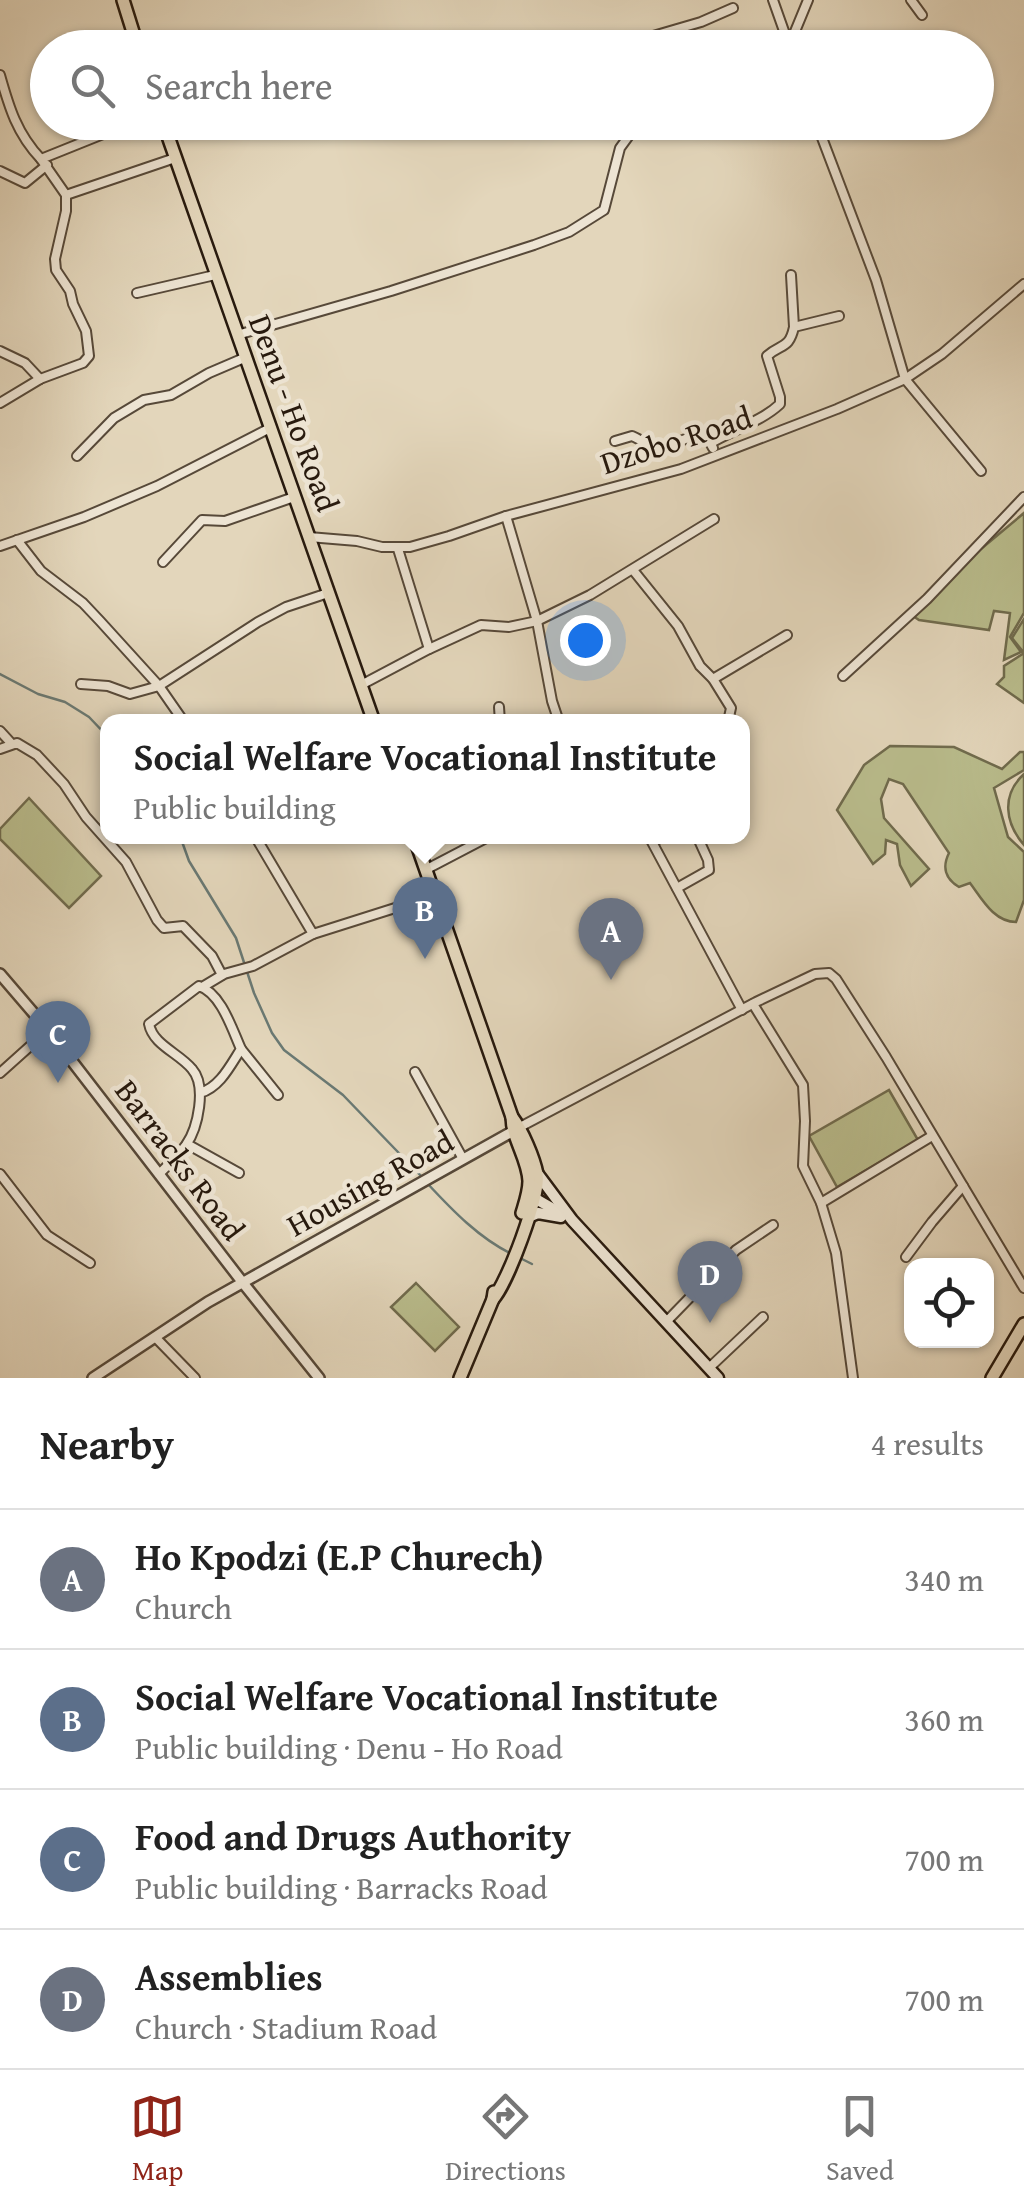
<!DOCTYPE html>
<meta charset="utf-8">
<style>
:root{--surface:#fff;--page:#f2f2f2;--text:#222;--muted:#767676;--line:#e0e0e0;--accent:#8f2418}
body{margin:0;font-family:"Gentium Book Plus",serif;background:var(--page);color:var(--text)}
.controls{position:absolute;right:30px;bottom:30px;display:grid;overflow:hidden;border-radius:20px;box-shadow:0 2px 8px #0004}
.controls button{width:90px;height:90px;display:grid;place-items:center;padding:0;border:0;border-bottom:2px solid var(--line);background:var(--surface);color:var(--text);font:50px sans-serif}
.you{position:absolute;left:585px;top:640px;width:35px;height:35px;margin:-25px;border:8px solid #fff;border-radius:50%;background:#1a73e8;box-shadow:0 0 0 15px #1a73e833}
.badge{display:grid;place-items:center;width:65px;height:65px;border-radius:50%;background:var(--accent);color:#fff;font-size:32px;font-weight:700}
.pin{position:absolute;translate:-50% -82px;filter:drop-shadow(0 2px 5px #0008)}
.pin::after{content:'';position:absolute;top:52px;width:35px;height:30px;background:inherit;clip-path:polygon(0 0,100% 0,50% 100%)}
.popup{position:absolute;left:100px;top:714px;width:650px;height:130px;box-sizing:border-box;display:grid;place-content:center;border-radius:20px;background:var(--surface);filter:drop-shadow(0 2px 8px #0005);font-size:32px;white-space:nowrap;color:var(--muted)}
.popup b{font-size:38px;color:var(--text)}
.popup::after{content:'';position:absolute;left:50%;top:100%;margin-left:-20px;border:20px solid transparent;border-top-color:var(--surface)}
.list{margin:0;padding:0;list-style:none}
h2{display:flex;justify-content:space-between;align-items:center;height:130px;margin:0;padding:0 40px;font-size:42px}
h2 small{font-size:32px;font-weight:400;color:var(--muted)}
.list li{display:grid;grid-template-columns:65px 1fr auto;gap:30px;align-items:center;box-sizing:border-box;height:140px;padding:0 40px;border-top:2px solid var(--line)}
.list b{display:block;font-size:38px;white-space:nowrap}
.list p{margin:0;font-size:32px;white-space:nowrap;color:var(--muted)}
.list em{font-size:32px;font-style:normal;color:var(--muted)}
.icon{flex:none;width:55px;height:55px;fill:none;stroke:currentColor;stroke-width:2;stroke-linecap:round;stroke-linejoin:round}
.map{position:relative;flex:none;width:1024px;height:1378px;overflow:hidden}
.search{position:absolute;background:var(--surface);box-shadow:0 2px 8px #0004;left:30px;right:30px;top:30px;height:110px;display:flex;align-items:center;gap:25px;box-sizing:border-box;padding:0 35px;border-radius:55px;color:var(--muted);font-size:38px}
.sheet{height:690px;background:var(--surface)}
nav{display:flex;justify-content:space-around;align-items:center;box-sizing:border-box;height:140px;border-top:2px solid var(--line);background:var(--surface);font-size:28px;color:var(--muted)}
nav a{display:grid;justify-items:center;gap:5px}
nav .on{color:var(--accent)}
.map>svg:first-child{display:block}
.green{fill:#b9bc8c;stroke:#706b4d;stroke-width:2.5}
.lines{fill:none;stroke-linecap:round;stroke-linejoin:round}
.stream{stroke:#6a7973;stroke-width:2.5}
.minor-casing{stroke:#574939;stroke-width:12}
.tertiary-casing{stroke:#574939;stroke-width:14}
.secondary-casing{stroke:#281a0e;stroke-width:15}
.primary-casing{stroke:#281a0e;stroke-width:16}
.minor{stroke:#ede4d3;stroke-width:8}
.tertiary{stroke:#ede4d3;stroke-width:9}
.secondary{stroke:#ede4d3;stroke-width:10}
.primary{stroke:#e3d6bb;stroke-width:11}
.labels{text-anchor:middle;stroke-width:9;stroke-linejoin:round;paint-order:stroke}
.street-label{font-size:32px;fill:#281a0e;stroke:#ede4d3}
</style>
<div class="map">
<svg width="1024" height="1378" viewBox="0 0 1024 1378">
<rect width="100%" height="100%" fill="#e3d6bb"/>
<filter id="stains"><feTurbulence type="fractalNoise" baseFrequency=".002" numOctaves="4"/><feColorMatrix values="0 0 0 0 .2 0 0 0 0 .09 0 0 0 0 .02 0 0 0 .5 -.17"/></filter>
<radialGradient id="worn" r=".72"><stop offset=".6" stop-color="#630" stop-opacity="0"/><stop offset="1" stop-color="#630" stop-opacity=".3"/></radialGradient>
<g class="green">
<path d="M 1024,513 L 1024,613 L 1010,637 L 1021,652 L 1004,660 L 1010,613 L 994,611 L 989,630 L 919,620 L 913,616 L 915,604 Z"/>
<path d="M 1024,619 L 1024,703 L 997,684 L 1004,677 L 1004,666 L 1024,653 L 1012,638 Z"/>
<path d="M 890,746 L 954,747 L 1002,769 L 1020,752 L 1024,752 L 1024,770 L 994,788 L 1008,837 L 1024,852 L 1024,900 L 1016,922 C 994,922 982,899 970,883 L 959,887 C 945,879 942,867 949,853 L 903,784 L 889,779 L 881,799 L 884,818 L 929,869 L 911,886 L 900,865 L 897,844 L 886,840 L 885,854 L 873,864 L 837,810 L 864,765 Z"/>
<path d="M 1024,774 L 1024,845 C 1005,823 1001,795 1024,774 Z"/>
<path d="M 29,798 L 101,876 L 69,908 L 0,839 L 0,829 Z"/>
<path d="M 889,1090 L 918,1140 L 837,1187 L 809,1136 Z"/>
<path d="M 416,1283 L 459,1327 L 435,1351 L 391,1307 Z"/>
</g>
<g class="lines">
<g class="stream">
<path d="M 0,674 L 38,694 L 65,702 L 89,717 L 108,737"/>
<path d="M 180,836 L 189,861 L 236,938 L 254,993 L 272,1033 L 284,1050 L 343,1095 L 422,1177"/>
<path d="M 427,1183 C 452,1210 480,1239 512,1254"/>
<path d="M 520,1258 L 532,1264"/>
</g>
<defs>
<g id="minor">
<path d="M 773,0 L 790,48"/>
<path d="M 911,0 L 922,15"/>
<path d="M 789,46 L 808,0"/>
<path d="M 612,48 L 701,22 L 733,8"/>
<path d="M 0,75 C 9,107 17,134 41,159 L 133,122"/>
<path d="M 816,122 L 876,280 L 905,379 L 981,471"/>
<path d="M 0,171 L 25,183 L 47,165"/>
<path d="M 66,195 L 175,158"/>
<path d="M 791,275 L 794,327"/>
<path d="M 137,293 L 215,275"/>
<path d="M 237,335 L 391,291 L 534,245 L 569,232 L 604,210 L 620,148 L 639,122"/>
<path d="M 0,351 L 25,363 L 40,379"/>
<path d="M 0,403 L 40,379 L 83,363 L 89,356 L 86,331 L 73,304 L 70,291 L 56,270 L 55,259 L 66,211 L 66,195 L 41,159"/>
<path d="M 615,441 L 632,436 C 639,439 648,445 655,446 C 678,452 699,418 713,448"/>
<path d="M 711,443 C 733,430 762,421 780,404 L 780,397 L 767,356 C 781,343 789,350 794,327 L 839,316"/>
<path d="M 77,456 L 114,418 L 144,400 L 171,395 L 209,373 L 244,358"/>
<path d="M 506,516 L 537,621 L 552,701 L 559,722"/>
<path d="M 309,537 L 357,541 L 382,547 L 410,547 L 449,536 L 506,516 L 681,469 L 837,409 L 905,379 L 942,354 L 1024,284"/>
<path d="M 17,540 L 41,571 L 83,603 L 100,621 L 159,686 L 184,722"/>
<path d="M 0,546 L 84,517 L 157,486 L 270,428"/>
<path d="M 398,549 L 429,649"/>
<path d="M 163,562 L 202,520 L 225,521 L 294,497"/>
<path d="M 633,570 L 678,626 L 700,666 L 713,679"/>
<path d="M 843,676 L 927,599 L 1024,497"/>
<path d="M 81,684 L 108,686 L 130,694 L 159,686 L 258,622 L 286,607 L 328,593"/>
<path d="M 361,685 L 429,649 L 481,625 L 509,627 L 537,621 L 590,595 L 714,519"/>
<path d="M 499,707 L 500,722"/>
<path d="M 726,722 L 729,717 L 731,708 L 713,679 L 787,635"/>
<path d="M 0,731 L 11,743"/>
<path d="M 0,749 L 17,743 L 37,755 L 64,784 L 86,817 L 126,862 L 157,920 L 164,928 L 183,926 L 212,956 L 222,975"/>
<path d="M 255,836 L 313,934 L 433,896"/>
<path d="M 664,836 L 652,842 L 742,1010"/>
<path d="M 425,870 L 490,836"/>
<path d="M 677,888 L 709,870 L 708,860 L 697,836"/>
<path d="M 204,986 L 224,974 L 253,966 L 313,934"/>
<path d="M 753,1004 L 803,1085 L 805,1121 L 803,1166 L 821,1203 L 836,1253 L 853,1378"/>
<path d="M 241,1049 L 278,1095"/>
<path d="M 415,1072 L 463,1159"/>
<path d="M 0,1073 L 48,1030"/>
<path d="M 520,1127 L 756,1002 L 815,974 L 829,973 L 836,979 L 886,1057 L 1024,1288"/>
<path d="M 187,1144 L 239,1173"/>
<path d="M 0,1174 L 47,1235 L 90,1263"/>
<path d="M 159,1174 C 168,1165 179,1155 186,1145 C 198,1128 207,1086 192,1069 C 179,1053 153,1045 149,1024 L 199,986 C 221,993 232,1029 241,1049 C 230,1066 220,1087 200,1093"/>
<path d="M 821,1203 L 932,1136"/>
<path d="M 906,1257 L 932,1222 L 963,1186"/>
<path d="M 666,1322 L 736,1250 L 773,1225"/>
<path d="M 156,1338 L 195,1378"/>
<path d="M 709,1368 L 763,1317"/>
</g>
<g id="tertiary">
<path d="M 0,974 L 48,1030 L 243,1283 L 319,1378"/>
<path d="M 93,1378 L 208,1302 L 517,1129"/>
</g>
<g id="secondary">
<path d="M 537,1173 L 572,1220 L 718,1378"/>
<path d="M 529,1195 L 562,1214"/>
<path d="M 528,1217 L 538,1213 L 561,1217"/>
</g>
<g id="primary">
<path d="M 123,0 L 138,48"/>
<path d="M 163,122 L 374,722"/>
<path d="M 414,836 L 512,1117 C 522,1130 534,1158 537,1174 C 541,1194 507,1284 493,1299"/>
<path d="M 512,1117 C 512,1139 528,1158 529,1181 C 529,1192 525,1203 522,1213"/>
<path d="M 460,1378 L 493,1299 L 494,1292"/>
<path d="M 992,1378 L 1024,1324"/>
</g>
</defs>
<use href="#minor" class="minor-casing"/>
<use href="#tertiary" class="tertiary-casing"/>
<use href="#secondary" class="secondary-casing"/>
<use href="#primary" class="primary-casing"/>
<use href="#minor" class="minor"/>
<use href="#tertiary" class="tertiary"/>
<use href="#secondary" class="secondary"/>
<use href="#primary" class="primary"/>
</g>
<g class="labels">
<g class="street-label">
<text transform="translate(294 413) rotate(70)" y="11">Denu - Ho Road</text>
<text transform="translate(676 440) rotate(-18)" y="11">Dzobo Road</text>
<text transform="translate(180 1160) rotate(53)" y="11">Barracks Road</text>
<text transform="translate(370 1183) rotate(-29)" y="11">Housing Road</text>
</g>
</g>
<rect width="100%" height="100%" filter="url(#stains)"/>
<rect width="100%" height="100%" fill="url(#worn)"/>
</svg>
<div class="controls">
<button><svg class="icon" aria-label="locate" viewBox="0 0 24 24"><circle cx="12" cy="12" r="6"/><path d="M12 2v4M12 18v4M2 12h4M18 12h4"/></svg></button>
</div>
<div class="you"></div>
<div class="pin badge" style="left:611px;top:980px;background:#6b7280">A</div>
<div class="pin badge" style="left:425px;top:959px;background:#5c6f8a">B</div>
<div class="popup"><b>Social Welfare Vocational Institute</b>Public building</div>
<div class="pin badge" style="left:58px;top:1083px;background:#5c6f8a">C</div>
<div class="pin badge" style="left:710px;top:1323px;background:#6b7280">D</div>
<div class="search"><svg class="icon" aria-label="search" viewBox="0 0 24 24"><circle cx="10" cy="10" r="6"/><path d="M15 15l6 6"/></svg>Search here</div>
</div>
<section class="sheet">
<h2>Nearby<small>4 results</small></h2>
<ul class="list">
<li><span class="badge" style="background:#6b7280">A</span><div><b>Ho Kpodzi (E.P Churech)</b><p>Church</p></div><em>340 m</em></li>
<li><span class="badge" style="background:#5c6f8a">B</span><div><b>Social Welfare Vocational Institute</b><p>Public building · Denu - Ho Road</p></div><em>360 m</em></li>
<li><span class="badge" style="background:#5c6f8a">C</span><div><b>Food and Drugs Authority</b><p>Public building · Barracks Road</p></div><em>700 m</em></li>
<li><span class="badge" style="background:#6b7280">D</span><div><b>Assemblies</b><p>Church · Stadium Road</p></div><em>700 m</em></li>
</ul>
</section>
<nav>
<a class="on"><svg class="icon" aria-label="map" viewBox="0 0 24 24"><path d="M3 6l6-2 6 2 6-2v14l-6 2-6-2-6 2zM9 4v14M15 6v14"/></svg>Map</a>
<a><svg class="icon" aria-label="directions" viewBox="0 0 24 24"><path d="M12 3l9 9-9 9-9-9zM9 14v-3h6M13 9l2 2-2 2"/></svg>Directions</a>
<a><svg class="icon" aria-label="saved" viewBox="0 0 24 24"><path d="M7 4h10v16l-5-4-5 4z"/></svg>Saved</a>
</nav>
